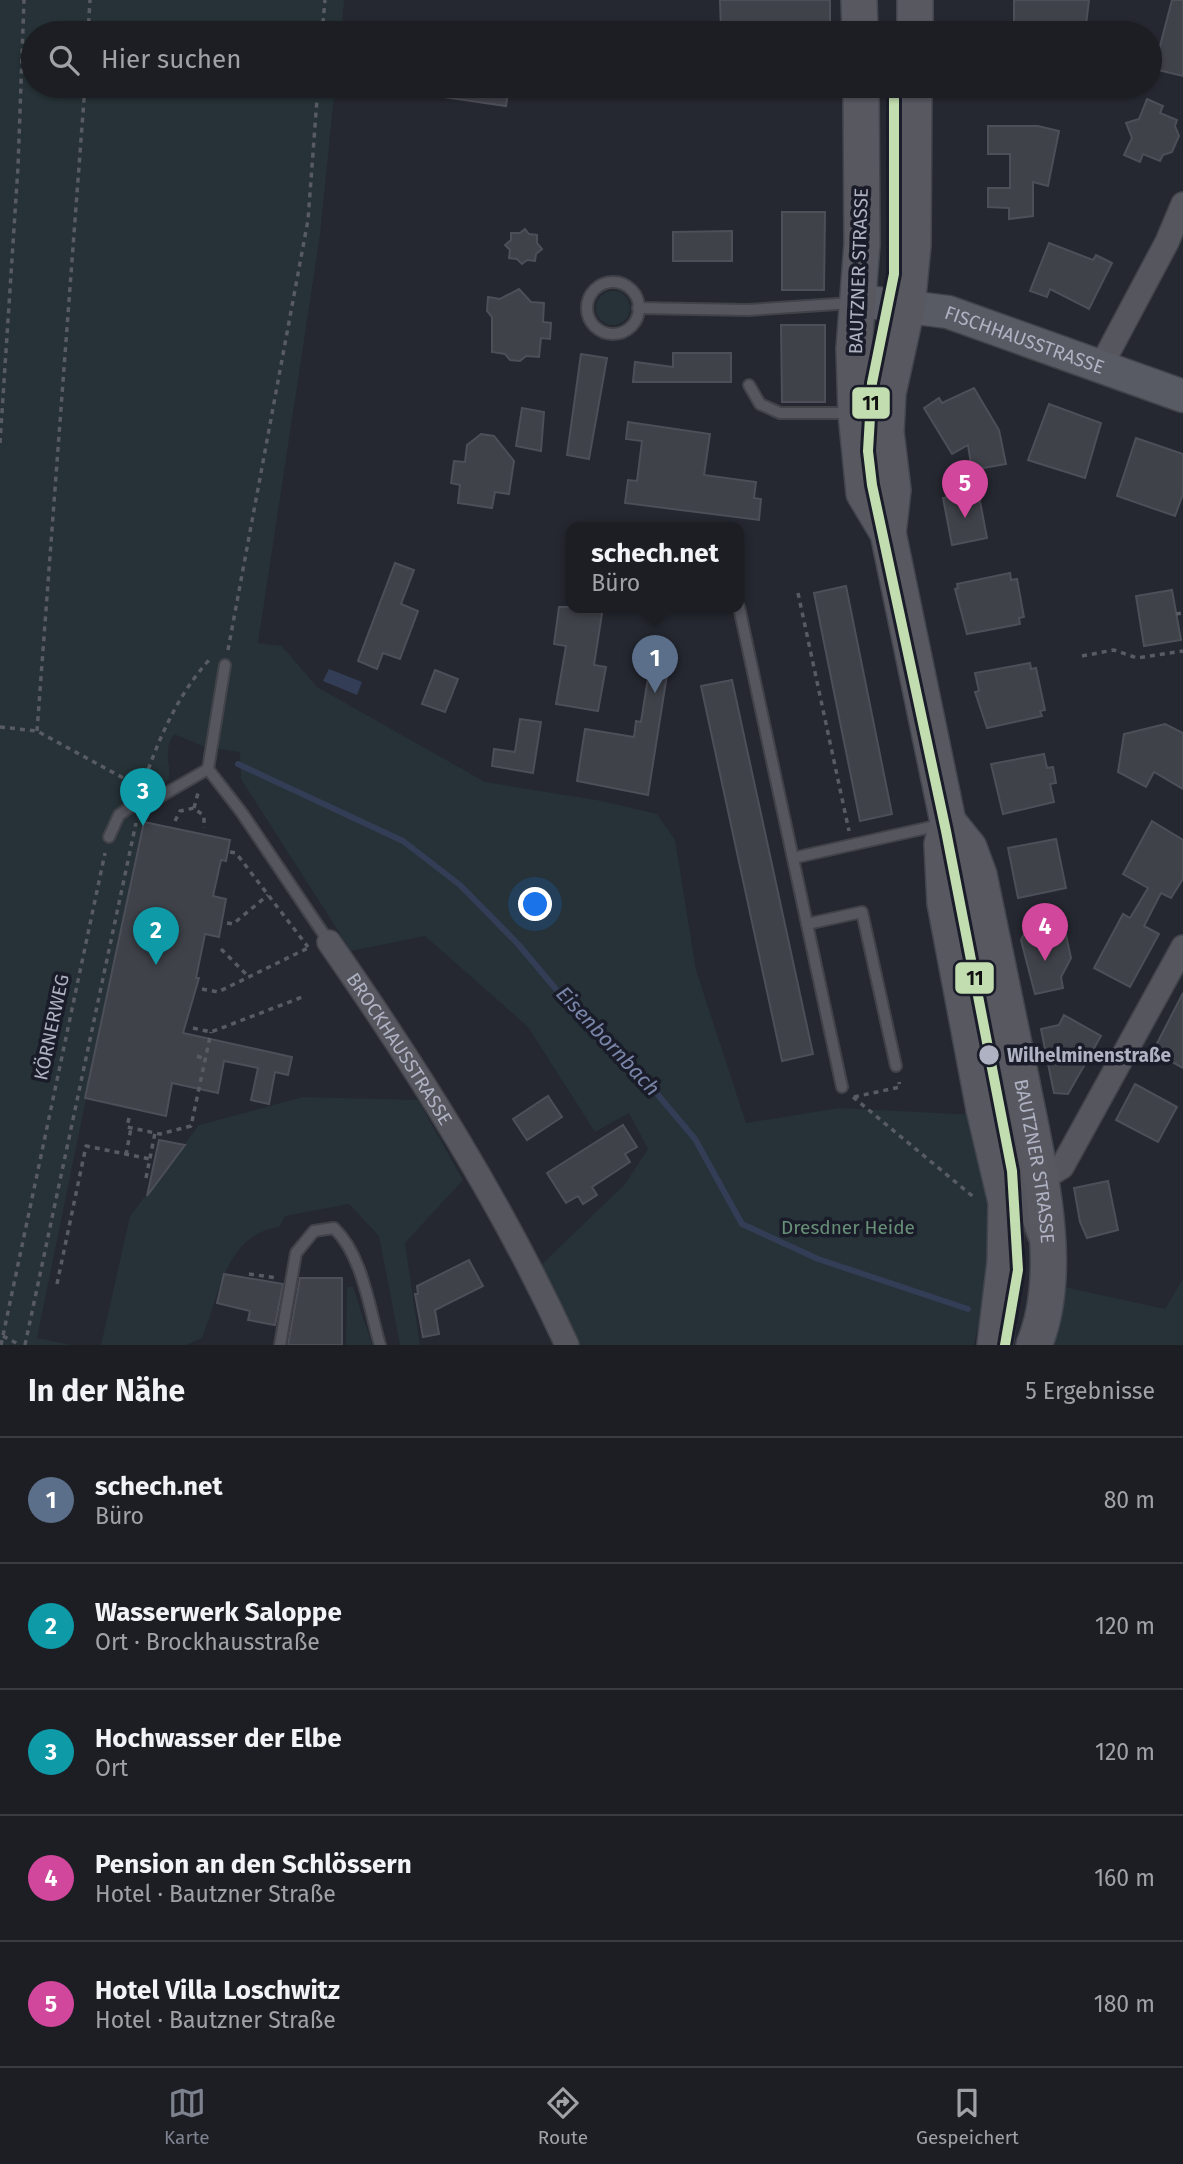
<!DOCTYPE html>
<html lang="de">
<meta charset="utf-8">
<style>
:root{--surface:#1c1e24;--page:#292b31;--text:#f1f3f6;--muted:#a0a2a6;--line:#3a3c41;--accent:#7e828f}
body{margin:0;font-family:"Fira Sans",sans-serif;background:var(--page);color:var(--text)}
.you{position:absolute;left:536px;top:905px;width:24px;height:24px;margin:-18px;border:5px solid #fff;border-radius:50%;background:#1a73e8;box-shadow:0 0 0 10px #1a73e833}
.badge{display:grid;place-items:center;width:46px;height:46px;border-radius:50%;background:var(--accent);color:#fff;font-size:23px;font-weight:700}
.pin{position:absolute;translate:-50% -58px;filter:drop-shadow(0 2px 4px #0008)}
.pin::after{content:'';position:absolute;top:37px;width:24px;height:21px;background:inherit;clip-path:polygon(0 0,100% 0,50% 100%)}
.popup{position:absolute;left:566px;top:522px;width:178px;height:91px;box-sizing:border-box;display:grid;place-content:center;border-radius:14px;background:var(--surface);filter:drop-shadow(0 2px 5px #0005);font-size:23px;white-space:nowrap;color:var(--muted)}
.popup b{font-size:26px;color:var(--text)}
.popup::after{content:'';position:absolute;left:50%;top:100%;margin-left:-14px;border:14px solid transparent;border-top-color:var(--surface)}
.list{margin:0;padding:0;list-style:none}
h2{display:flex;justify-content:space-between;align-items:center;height:91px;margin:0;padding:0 28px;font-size:30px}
h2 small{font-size:23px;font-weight:400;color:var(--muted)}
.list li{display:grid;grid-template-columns:46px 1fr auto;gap:21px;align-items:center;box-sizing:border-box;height:126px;padding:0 28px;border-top:2px solid var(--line)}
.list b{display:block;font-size:26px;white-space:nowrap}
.list p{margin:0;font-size:23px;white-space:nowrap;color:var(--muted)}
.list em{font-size:23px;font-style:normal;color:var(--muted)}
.icon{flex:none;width:38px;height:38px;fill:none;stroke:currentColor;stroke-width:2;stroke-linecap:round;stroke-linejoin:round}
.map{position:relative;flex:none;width:1183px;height:1345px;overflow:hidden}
.search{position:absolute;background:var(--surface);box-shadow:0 2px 5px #0004;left:21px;right:21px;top:21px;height:77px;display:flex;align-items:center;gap:18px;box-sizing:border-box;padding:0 24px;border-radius:38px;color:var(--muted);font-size:26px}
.sheet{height:721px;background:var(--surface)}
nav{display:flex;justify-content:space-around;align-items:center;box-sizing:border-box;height:98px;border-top:2px solid var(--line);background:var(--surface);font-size:19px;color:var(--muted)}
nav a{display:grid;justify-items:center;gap:4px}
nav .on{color:var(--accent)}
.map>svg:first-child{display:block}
.green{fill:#263237}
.water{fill:#343d56}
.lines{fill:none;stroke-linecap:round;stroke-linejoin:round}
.stream{stroke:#343d56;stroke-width:6}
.building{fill:#3f4249;stroke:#4d4f58;stroke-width:2}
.lane-casing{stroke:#414349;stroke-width:14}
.street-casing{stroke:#414349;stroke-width:26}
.secondary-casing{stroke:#414349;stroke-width:35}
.primary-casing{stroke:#42454d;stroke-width:38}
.path{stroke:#585b62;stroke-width:3.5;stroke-dasharray:5 5;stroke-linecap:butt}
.lane{stroke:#55565e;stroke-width:10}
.street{stroke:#55565e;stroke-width:23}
.secondary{stroke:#585b64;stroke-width:32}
.primary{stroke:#575860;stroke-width:35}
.tram-1-casing{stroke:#1a1d29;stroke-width:16}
.tram-1{stroke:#c2ddaf;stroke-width:10}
.stop-dot{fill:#aeb2c2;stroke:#1a1d29;stroke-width:2.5}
.labels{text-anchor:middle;stroke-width:7;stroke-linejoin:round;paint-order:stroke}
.street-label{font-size:19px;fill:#aeb2c2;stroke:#1a1d29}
.stop-label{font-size:19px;font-weight:bold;fill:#aeb2c2;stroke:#1a1d29;text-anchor:start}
.park-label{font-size:19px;fill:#689078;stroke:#1a1d29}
.water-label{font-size:21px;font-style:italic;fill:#7985a8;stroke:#1a1d29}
.line-badge{stroke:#1a1d29;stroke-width:2.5}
.pale-badge-label{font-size:19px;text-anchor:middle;font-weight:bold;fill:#111}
</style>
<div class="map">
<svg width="1183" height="1345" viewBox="0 0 1183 1345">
<rect width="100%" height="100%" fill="#252830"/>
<g class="green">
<path d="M 0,0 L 344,0 L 341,33 L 33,33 L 33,86 L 335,86 L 320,235 L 258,643 L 282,646 L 317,687 L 485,782 L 602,801 L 657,814 L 675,840 L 696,970 L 746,1123 L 839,1108 L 976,1115 L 992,1195 L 986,1289 L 974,1345 L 577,1345 L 540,1266 L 625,1184 L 648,1149 L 629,1113 L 595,1132 L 528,1027 L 425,936 L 351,951 L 241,779 L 240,752 L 205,747 L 174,734 C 161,754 173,764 168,780 L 150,787 L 37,1338 L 72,1345 L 0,1345 Z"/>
<circle cx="613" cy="308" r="17"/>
<path d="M 303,1097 L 418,1100 L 463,1180 L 405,1243 L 420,1345 L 400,1345 L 379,1236 L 349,1204 L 285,1216 L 279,1227 C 225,1234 219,1297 202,1338 L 186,1345 L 101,1345 L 130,1216 L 199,1125 Z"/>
<path d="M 1183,1279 L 1183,1345 L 1036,1345 L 1046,1283 L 1165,1309 Z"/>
<path d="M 347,1287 L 353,1287 L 372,1345 L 346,1345 Z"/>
</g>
<path class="water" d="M 329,669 L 362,682 L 357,695 L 323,681 Z"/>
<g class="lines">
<path class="stream" d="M 238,764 L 403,841 L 460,885 L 518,944 L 565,1000 L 637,1070 L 695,1139 L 742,1224 L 818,1259 L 968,1309"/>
</g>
<g class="building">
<path d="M 720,0 L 830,0 L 830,23 L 819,23 L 820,33 L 727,33 L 721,32 Z"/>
<path d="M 1014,0 L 1089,0 L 1085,33 L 1014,30 Z"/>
<path d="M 1172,0 L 1183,0 L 1183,76 L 1154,69 Z"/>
<path d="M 437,86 L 509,86 L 506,106 L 436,96 Z"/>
<path d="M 1147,99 L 1163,106 L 1160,113 L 1177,120 L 1175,126 L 1179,136 L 1172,152 L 1163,155 L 1160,161 L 1143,154 L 1140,162 L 1124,155 L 1132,138 L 1126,123 L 1139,119 Z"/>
<path d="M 988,126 L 1038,126 L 1059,131 L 1048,186 L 1033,182 L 1033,216 L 1009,219 L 1009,208 L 988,207 L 988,188 L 1010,188 L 1010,154 L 988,154 Z"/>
<path d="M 782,212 L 825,212 L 824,290 L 782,290 Z"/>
<path d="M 525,229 L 529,234 L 537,235 L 537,243 L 542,249 L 536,254 L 535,261 L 527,260 L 522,264 L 517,259 L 509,258 L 510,250 L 505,245 L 511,240 L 511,233 L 520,233 Z"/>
<path d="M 732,231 L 732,261 L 673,261 L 673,232 Z"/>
<path d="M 1049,243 L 1093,260 L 1096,255 L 1112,263 L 1089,309 L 1050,289 L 1047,297 L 1030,291 Z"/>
<path d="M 519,289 L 531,302 L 544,303 L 543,322 L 551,323 L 550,339 L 541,338 L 539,357 L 526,356 L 520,361 L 510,360 L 505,354 L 492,352 L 492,317 L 487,311 L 488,297 L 500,299 Z"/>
<path d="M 781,325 L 825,325 L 825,402 L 782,402 Z"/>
<path d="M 673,353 L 731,353 L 731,382 L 633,382 L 635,362 L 673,367 Z"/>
<path d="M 581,354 L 607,358 L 589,459 L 567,455 Z"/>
<path d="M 974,388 L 999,430 L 1006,464 L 972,470 L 968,445 L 952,454 L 924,408 L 939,398 L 942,403 Z"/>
<path d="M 1049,404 L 1101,423 L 1085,478 L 1028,460 Z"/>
<path d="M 522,408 L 544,412 L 541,451 L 516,446 Z"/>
<path d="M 628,422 L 710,434 L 704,475 L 756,482 L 754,498 L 761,499 L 759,520 L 625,503 L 628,480 L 637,481 L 642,441 L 626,439 Z"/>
<path d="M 481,434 L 494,436 L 514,461 L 509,494 L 495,492 L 492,508 L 458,503 L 460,485 L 451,483 L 454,461 L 465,462 L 467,445 Z"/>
<path d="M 1136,438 L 1183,454 L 1183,494 L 1175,516 L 1117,496 Z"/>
<path d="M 978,491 L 987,538 L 952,545 L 943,498 Z"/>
<path d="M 395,563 L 414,570 L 401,604 L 418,611 L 400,659 L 383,653 L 377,669 L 358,661 Z"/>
<path d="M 1010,573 L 1011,580 L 1017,579 L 1024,617 L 1019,618 L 1020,624 L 967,634 L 955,589 L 958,588 L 957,584 Z"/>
<path d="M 846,586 L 892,814 L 860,821 L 814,593 Z"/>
<path d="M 1172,590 L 1181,640 L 1144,646 L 1136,596 Z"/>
<path d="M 559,607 L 603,607 L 594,665 L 606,667 L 598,711 L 556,704 L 566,646 L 554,644 Z"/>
<path d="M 651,659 L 669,662 L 648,795 L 577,781 L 585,729 L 634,737 L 636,721 L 641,722 Z"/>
<path d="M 1030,663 L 1031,669 L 1036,668 L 1045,710 L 1040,711 L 1042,716 L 987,728 L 975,692 L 979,691 L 975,673 Z"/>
<path d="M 435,670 L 458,679 L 445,712 L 422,704 Z"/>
<path d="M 732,680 L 813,1054 L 782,1061 L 701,686 Z"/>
<path d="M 520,719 L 541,722 L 533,773 L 492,766 L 494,749 L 515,752 Z"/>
<path d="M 1165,724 L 1183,733 L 1183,789 L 1154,772 L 1146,787 L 1118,772 L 1124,734 Z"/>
<path d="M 1044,754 L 1047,768 L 1053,767 L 1056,783 L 1050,784 L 1054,802 L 1003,814 L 991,764 Z"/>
<path d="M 1152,821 L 1183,840 L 1183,879 L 1171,898 L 1161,893 L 1144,926 L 1159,934 L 1130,987 L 1094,968 L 1123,914 L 1130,918 L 1148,888 L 1123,874 Z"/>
<path d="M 144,822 L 230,840 L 226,861 L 221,860 L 213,896 L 226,899 L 219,937 L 205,934 L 196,978 L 199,978 L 183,1033 L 292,1057 L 288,1075 L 275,1072 L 269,1104 L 251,1100 L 258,1068 L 224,1061 L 218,1093 L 172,1083 L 166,1116 L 85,1098 Z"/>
<path d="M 1056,839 L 1066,888 L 1018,898 L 1008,848 Z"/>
<path d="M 1064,926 L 1071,958 L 1061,977 L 1063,988 L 1035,994 L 1021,940 L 1024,934 Z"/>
<path d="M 1183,993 L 1183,1068 L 1153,1051 Z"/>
<path d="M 1064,1015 L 1101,1036 L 1068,1094 L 1054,1093 L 1041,1029 L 1059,1025 Z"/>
<path d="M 1135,1084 L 1177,1107 L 1158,1142 L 1116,1120 Z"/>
<path d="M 548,1096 L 562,1117 L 527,1140 L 513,1119 Z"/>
<path d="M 623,1125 L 637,1147 L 625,1154 L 630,1162 L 592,1187 L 597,1195 L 583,1204 L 578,1196 L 566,1203 L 547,1173 Z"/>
<path d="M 159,1140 L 185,1145 L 147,1196 Z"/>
<path d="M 1108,1181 L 1118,1230 L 1087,1238 L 1080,1222 L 1074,1188 Z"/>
<path d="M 469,1260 L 483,1286 L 435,1310 L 439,1334 L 423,1337 L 415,1294 L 418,1294 L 417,1286 Z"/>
<path d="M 224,1274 L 283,1284 L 275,1325 L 248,1320 L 250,1311 L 217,1303 Z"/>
<path d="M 300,1278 L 342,1278 L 342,1345 L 288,1345 Z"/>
</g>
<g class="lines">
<defs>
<g id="lane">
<circle cx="613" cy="308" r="26"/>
<path d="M 638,308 L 748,310 L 852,303"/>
<path d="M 749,385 L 760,404 L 780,413 L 853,413"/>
<path d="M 739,607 L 842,1087"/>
<path d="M 208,769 L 242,813 L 329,942"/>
<path d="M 208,769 L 225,665"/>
<path d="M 109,837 L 119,815 L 133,805 L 156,799 L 208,769"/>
<path d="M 793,858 L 940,825"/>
<path d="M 960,878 L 1015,1158 L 1021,1203 L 1034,1238"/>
<path d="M 807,924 L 862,912 L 896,1066"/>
<path d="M 280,1345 L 296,1253 L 314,1231 L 334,1228 C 363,1256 369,1308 380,1345"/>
</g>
<g id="street">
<path d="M 1101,366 L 1167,242 L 1183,204"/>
<path id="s1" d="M 329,942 C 418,1070 502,1203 567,1345"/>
<path d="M 1006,1202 L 1062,1167 L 1183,947"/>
</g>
<g id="secondary">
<path id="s2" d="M 860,301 L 948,312 L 1183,396"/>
</g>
<g id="primary">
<path d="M 859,0 L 860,33"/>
<path d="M 915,33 L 915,0"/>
<path d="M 861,86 L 862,244 L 854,349 L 856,413 L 864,493 L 888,533 L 948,822 L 942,844 L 945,903 L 984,1109 L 1006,1202 L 1005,1262 L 995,1345"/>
<path d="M 888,533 L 893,490 L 886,432 L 888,393 L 907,307 L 913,245 L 914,86"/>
<path id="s3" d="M 948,822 L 969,848 L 979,875 C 993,944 1008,1013 1022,1083 C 1037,1161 1066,1269 1034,1345"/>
</g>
</defs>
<use href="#lane" class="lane-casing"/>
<use href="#street" class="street-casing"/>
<use href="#secondary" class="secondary-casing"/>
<use href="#primary" class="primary-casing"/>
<g class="path">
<path d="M 88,33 L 90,0"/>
<path d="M 322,33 L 325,0"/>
<path d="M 0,443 L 18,167 L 24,0"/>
<path d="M 798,593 L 849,831"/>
<path d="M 1176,614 L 1183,613"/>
<path d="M 228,650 L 308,220 L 318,86"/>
<path d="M 1082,656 L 1114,650 L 1137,658 L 1183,651"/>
<path d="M 0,727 L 37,731 L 138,786"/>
<path d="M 37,731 L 85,86"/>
<path d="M 142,788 C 157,742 177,695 210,659"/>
<path d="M 194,808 L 198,793"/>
<path d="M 175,821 L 180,811 L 194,808 L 204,816 L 204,828"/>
<path d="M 230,852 L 236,853 L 308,947"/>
<path d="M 227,923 L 233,924 L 268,895"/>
<path d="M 221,949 L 249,977"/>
<path d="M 202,989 L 218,992 L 308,948"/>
<path d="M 193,1028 L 211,1032 L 305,996"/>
<path d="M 197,1056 L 205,1059"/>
<path d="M 853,1097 L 976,1199"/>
<path d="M 854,1097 L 900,1087 L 899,1082"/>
<path d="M 129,1118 L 127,1127 L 160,1134 L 191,1126 L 211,1032"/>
<path d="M 126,1155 L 131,1128"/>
<path d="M 146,1178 L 155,1133"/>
<path d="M 249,1274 L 278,1278"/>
<path d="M 57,1284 L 86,1146 L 150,1159"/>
<path d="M 3,1336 L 20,1345"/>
<path d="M 1,1345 L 105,853"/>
<path d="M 25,1345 L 136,823"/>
</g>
<use href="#lane" class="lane"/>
<use href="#street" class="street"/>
<use href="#secondary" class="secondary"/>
<use href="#primary" class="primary"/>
<defs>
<path id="tram-1" d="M 894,86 L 894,274 L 872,383 L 868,451 L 872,485 L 946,831 L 1012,1171 L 1018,1270 L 1005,1345"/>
</defs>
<use href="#tram-1" class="tram-1-casing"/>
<use href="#tram-1" class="tram-1"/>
</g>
<circle class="stop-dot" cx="989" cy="1055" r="11"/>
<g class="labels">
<g class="street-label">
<text transform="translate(858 271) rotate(-88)" y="7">BAUTZNER STRASSE</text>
<text dy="7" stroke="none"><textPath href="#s2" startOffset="170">FISCHHAUSSTRASSE</textPath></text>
<text transform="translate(51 1027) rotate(-78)" y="7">KÖRNERWEG</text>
<text dy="7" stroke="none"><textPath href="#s1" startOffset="128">BROCKHAUSSTRASSE</textPath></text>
<text dy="7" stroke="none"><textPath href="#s3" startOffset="354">BAUTZNER STRASSE</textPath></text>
</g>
<g class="stop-label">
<text x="1007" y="1062">Wilhelminenstraße</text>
</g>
<g class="park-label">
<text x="848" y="1234">Dresdner Heide</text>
</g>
<g class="water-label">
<text transform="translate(608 1041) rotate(47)" y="7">Eisenbornbach</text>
</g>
</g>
<g class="line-badge">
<rect x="851" y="386" width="40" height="34" rx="7" fill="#c2ddaf"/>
<rect x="954" y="961" width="41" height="34" rx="7" fill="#c2ddaf"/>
</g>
<g class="pale-badge-label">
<text x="871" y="410">11</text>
<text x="975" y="985">11</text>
</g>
</svg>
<div class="you"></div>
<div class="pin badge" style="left:655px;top:693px;background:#5c6f8a">1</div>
<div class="popup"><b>schech.net</b>Büro</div>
<div class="pin badge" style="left:156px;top:965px;background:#0f9aa8">2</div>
<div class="pin badge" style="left:143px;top:826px;background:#0f9aa8">3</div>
<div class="pin badge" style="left:1045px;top:961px;background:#d1479c">4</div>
<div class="pin badge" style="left:965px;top:518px;background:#d1479c">5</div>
<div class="search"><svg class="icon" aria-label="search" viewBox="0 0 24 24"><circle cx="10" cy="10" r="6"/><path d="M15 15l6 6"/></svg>Hier suchen</div>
</div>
<section class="sheet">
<h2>In der Nähe<small>5 Ergebnisse</small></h2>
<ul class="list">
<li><span class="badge" style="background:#5c6f8a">1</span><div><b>schech.net</b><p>Büro</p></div><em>80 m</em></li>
<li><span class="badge" style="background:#0f9aa8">2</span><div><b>Wasserwerk Saloppe</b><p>Ort · Brockhausstraße</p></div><em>120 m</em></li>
<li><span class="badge" style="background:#0f9aa8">3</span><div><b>Hochwasser der Elbe</b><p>Ort</p></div><em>120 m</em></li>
<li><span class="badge" style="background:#d1479c">4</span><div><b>Pension an den Schlössern</b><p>Hotel · Bautzner Straße</p></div><em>160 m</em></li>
<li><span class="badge" style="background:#d1479c">5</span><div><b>Hotel Villa Loschwitz</b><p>Hotel · Bautzner Straße</p></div><em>180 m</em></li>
</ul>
</section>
<nav>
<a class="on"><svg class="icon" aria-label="map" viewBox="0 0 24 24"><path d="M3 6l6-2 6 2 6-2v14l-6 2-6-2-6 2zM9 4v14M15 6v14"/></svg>Karte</a>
<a><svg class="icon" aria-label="directions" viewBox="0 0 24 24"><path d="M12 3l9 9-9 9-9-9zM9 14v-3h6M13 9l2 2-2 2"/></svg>Route</a>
<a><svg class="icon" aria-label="saved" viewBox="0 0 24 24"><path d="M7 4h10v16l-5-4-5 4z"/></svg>Gespeichert</a>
</nav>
